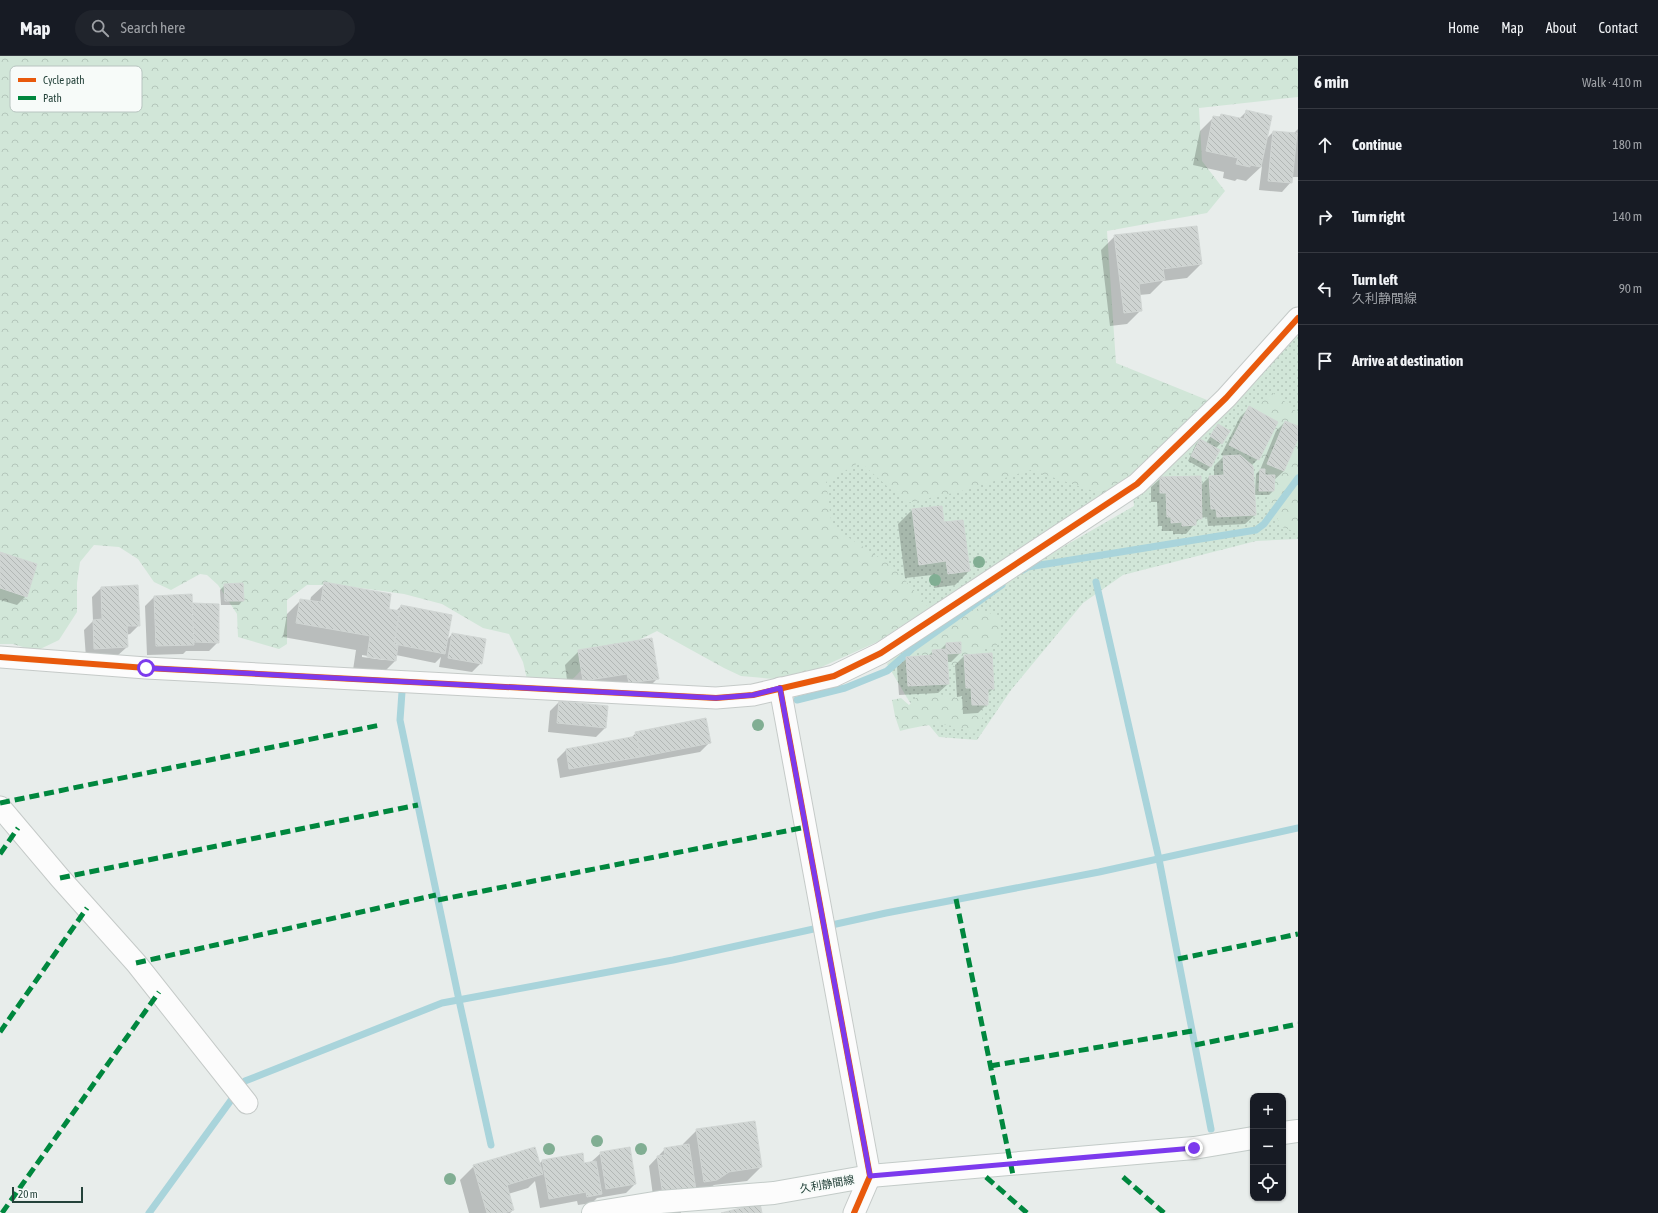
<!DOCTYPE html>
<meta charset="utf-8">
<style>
:root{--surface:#171b24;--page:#20242c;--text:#f1f3f6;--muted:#9ea1a6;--line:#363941}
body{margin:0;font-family:"Asap Condensed","Noto Sans JP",sans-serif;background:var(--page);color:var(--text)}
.controls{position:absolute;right:12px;bottom:12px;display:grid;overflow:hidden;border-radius:8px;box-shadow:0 1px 3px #0004}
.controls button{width:36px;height:36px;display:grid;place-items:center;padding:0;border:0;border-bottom:1px solid var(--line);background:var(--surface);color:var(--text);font:20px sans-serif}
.scale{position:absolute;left:12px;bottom:10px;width:71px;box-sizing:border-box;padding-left:4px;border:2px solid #24423a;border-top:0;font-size:11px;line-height:14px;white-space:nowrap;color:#24423a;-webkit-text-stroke:3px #f7fbf9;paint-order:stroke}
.stop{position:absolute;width:12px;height:12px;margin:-9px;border:3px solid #7c3aed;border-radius:50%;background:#fff}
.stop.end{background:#7c3aed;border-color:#fff;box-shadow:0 1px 4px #0008}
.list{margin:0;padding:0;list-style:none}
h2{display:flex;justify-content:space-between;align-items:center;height:52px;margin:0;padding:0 16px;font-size:17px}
h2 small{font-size:13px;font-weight:400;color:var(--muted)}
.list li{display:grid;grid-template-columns:26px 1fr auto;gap:12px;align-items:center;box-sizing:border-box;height:72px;padding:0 16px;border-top:1px solid var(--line)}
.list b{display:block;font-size:15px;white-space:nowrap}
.list p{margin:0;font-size:13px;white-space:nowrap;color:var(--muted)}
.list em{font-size:13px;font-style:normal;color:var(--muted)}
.icon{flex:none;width:22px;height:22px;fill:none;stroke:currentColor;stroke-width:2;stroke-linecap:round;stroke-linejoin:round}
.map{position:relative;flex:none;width:1298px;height:1157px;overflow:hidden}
header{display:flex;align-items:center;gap:24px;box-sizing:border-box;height:56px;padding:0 20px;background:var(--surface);border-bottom:1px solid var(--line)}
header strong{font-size:19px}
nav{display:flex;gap:22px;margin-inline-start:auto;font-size:14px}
.search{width:280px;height:36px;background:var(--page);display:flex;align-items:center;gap:10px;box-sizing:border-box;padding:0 14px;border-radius:22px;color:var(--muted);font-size:15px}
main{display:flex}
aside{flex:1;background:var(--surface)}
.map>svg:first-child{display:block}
.grass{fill:url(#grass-dots)}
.forest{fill:url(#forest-crowns)}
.shadow{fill:#0003;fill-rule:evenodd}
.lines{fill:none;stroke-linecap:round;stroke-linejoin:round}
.stream{stroke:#a9d4db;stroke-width:7}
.building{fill:url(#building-back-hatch);stroke:#d1d6d4}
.street-casing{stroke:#c5cac8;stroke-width:23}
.secondary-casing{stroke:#c3cbc8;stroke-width:24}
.street{stroke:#fcfcfc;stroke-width:21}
.secondary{stroke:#fcfcfc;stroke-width:22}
.quiet{stroke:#00873e;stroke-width:5;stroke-dasharray:10 5;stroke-linecap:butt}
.cycleway-casing{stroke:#f7fbf9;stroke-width:8}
.cycleway{stroke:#e8590c;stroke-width:6}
.tree{fill:#81ae93}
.route{stroke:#7c3aed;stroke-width:5}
.labels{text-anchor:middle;stroke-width:3.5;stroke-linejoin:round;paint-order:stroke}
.street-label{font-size:11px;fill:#24423a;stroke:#f7fbf9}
.key{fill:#f7fbf9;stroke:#b8c4c0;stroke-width:1}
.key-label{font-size:11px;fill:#24423a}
</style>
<header>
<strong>Map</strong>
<div class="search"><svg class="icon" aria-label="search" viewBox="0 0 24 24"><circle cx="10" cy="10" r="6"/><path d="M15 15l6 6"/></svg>Search here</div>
<nav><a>Home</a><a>Map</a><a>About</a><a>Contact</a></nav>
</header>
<main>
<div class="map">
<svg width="1298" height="1157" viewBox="0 0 1298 1157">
<defs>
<pattern id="grass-dots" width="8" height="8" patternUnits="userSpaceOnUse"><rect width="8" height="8" fill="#d1e6d8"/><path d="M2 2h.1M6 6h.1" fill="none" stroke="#b3c6ba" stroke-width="1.8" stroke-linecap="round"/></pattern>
<pattern id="forest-crowns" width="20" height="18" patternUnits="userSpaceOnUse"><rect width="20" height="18" fill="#d1e6d8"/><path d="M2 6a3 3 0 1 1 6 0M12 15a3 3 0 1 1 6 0" fill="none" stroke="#b3c6ba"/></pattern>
<pattern id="building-back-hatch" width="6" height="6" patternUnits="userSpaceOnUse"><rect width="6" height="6" fill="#cfd4d2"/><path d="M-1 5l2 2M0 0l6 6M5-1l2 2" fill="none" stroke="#b2b7b5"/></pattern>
</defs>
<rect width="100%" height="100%" fill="#e8edeb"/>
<g class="grass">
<path d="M 1298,273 L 1298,483 L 1256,485 L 1123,519 L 1083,547 L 1011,634 L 977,684 L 939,681 L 909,645 L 887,608 L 913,582 L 1028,511 L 1134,450 L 1133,439 L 1175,406 Z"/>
<path d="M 846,373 L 1024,375 L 1111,441 L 929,552 L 835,498 L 803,436 Z"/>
</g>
<g class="forest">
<path d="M 0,0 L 1298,0 L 1298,41 L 1199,52 L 1202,105 L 1225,135 L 1207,157 L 1107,175 L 1116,307 L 1212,346 L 1111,441 L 1031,414 L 958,436 L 906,447 L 860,406 L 826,426 L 832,471 L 893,510 L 929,552 L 877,586 L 806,618 L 774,623 L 741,620 L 724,612 L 657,575 L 637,585 L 578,594 L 581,614 C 563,637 553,628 527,623 L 523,606 L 509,578 L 483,572 L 442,548 L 404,538 L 339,529 L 307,529 L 287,544 L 287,588 L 279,593 L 238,581 L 237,558 L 218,529 L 207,519 L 200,518 L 171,534 L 154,526 L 138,503 L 119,491 L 94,489 L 80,506 L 77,527 L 77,556 L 59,584 L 36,595 L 13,588 L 0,588 Z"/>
<path d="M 1271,336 L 1282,343 L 1298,357 L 1298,477 L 1282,471 L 1270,449 L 1259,404 L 1278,366 L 1249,350 L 1259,347 Z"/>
<path d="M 957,553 L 981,553 L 1002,563 L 999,578 L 1003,584 L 995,590 L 979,595 L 957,611 L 920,598 L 908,591 L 916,577 L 937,576 Z"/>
<path d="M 934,637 L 961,643 L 985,656 L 975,678 C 944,664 932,668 900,675 L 895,660 L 892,644 L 901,642 L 909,649 L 917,641 Z"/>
</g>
<g class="shadow">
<path d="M 1247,55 L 1266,83 L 1273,76 L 1293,78 L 1298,73 L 1298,121 L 1292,121 L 1291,126 L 1282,136 L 1259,134 L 1262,110 L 1246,125 L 1237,123 L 1235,125 L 1223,122 L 1224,116 L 1193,109 L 1200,75 L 1214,61 L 1218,62 L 1221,59 L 1239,63 Z"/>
<path d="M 1115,180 L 1201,208 L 1187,222 L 1163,225 L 1150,238 L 1139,239 L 1141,254 L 1127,268 L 1110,270 L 1101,194 Z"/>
<path d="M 1249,352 L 1277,366 L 1258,403 L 1251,410 L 1254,438 L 1255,438 L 1256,418 L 1260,414 L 1276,375 L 1285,366 L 1298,371 L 1298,381 L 1284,415 L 1274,424 L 1273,435 L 1269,439 L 1254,439 L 1255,459 L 1245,468 L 1208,470 L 1207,461 L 1200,462 L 1186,478 L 1173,478 L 1173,475 L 1162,475 L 1162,470 L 1158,470 L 1157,446 L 1151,446 L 1151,431 L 1161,422 L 1200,430 L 1209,421 L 1214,420 L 1214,410 L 1224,400 L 1221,399 L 1240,361 Z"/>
<path d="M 1218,369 L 1221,387 L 1216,392 L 1211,410 L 1206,415 L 1188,405 L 1196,388 L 1200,384 L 1206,387 Z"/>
<path d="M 941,451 L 943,467 L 969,515 L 955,529 L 934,532 L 932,519 L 905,522 L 898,468 L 912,454 Z"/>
<path d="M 0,497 L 26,540 L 17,549 L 0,544 Z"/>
<path d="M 325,528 L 387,554 L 396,555 L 401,550 L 447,584 L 452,578 L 481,607 L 472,616 L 439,611 L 441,601 L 435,607 L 396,599 L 395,605 L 381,619 L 353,614 L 356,594 L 283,581 L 287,558 L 301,544 L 310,545 L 311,541 ZM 362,599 L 385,603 L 384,604 L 362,601 Z"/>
<path d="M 225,529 L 243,544 L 239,549 L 221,549 L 220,534 Z"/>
<path d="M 101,532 L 139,569 L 130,578 L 126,579 L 127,591 L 117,600 L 86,602 L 84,574 L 93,565 L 92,541 Z"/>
<path d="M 154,541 L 191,548 L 218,586 L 209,595 L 186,595 L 183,598 L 147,599 L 145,550 Z"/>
<path d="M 946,588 L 960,597 L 951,606 L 946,606 L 948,628 L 938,637 L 899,639 L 897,611 L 907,602 L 927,601 L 933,595 L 940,594 Z"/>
<path d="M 579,595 L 658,622 L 644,636 L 569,638 L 565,609 Z"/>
<path d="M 964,600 L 993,633 L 987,638 L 987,648 L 978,657 L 963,658 L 962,640 L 957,641 L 955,609 Z"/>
<path d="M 559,646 L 605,672 L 596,681 L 548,676 L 550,655 Z"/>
<path d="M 636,677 L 710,686 L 700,696 L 560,722 L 557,703 L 566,694 L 630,683 Z"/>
<path d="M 697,1074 L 761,1111 L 747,1125 L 714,1129 L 702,1138 L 654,1147 L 649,1110 L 665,1093 L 683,1090 L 683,1088 Z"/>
<path d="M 601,1097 L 635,1128 L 626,1137 L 597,1142 L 592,1147 L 578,1149 L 577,1145 L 540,1152 L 535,1125 L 528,1132 L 508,1138 L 513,1154 L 510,1157 L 469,1157 L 460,1124 L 474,1110 L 539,1108 L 542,1105 L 584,1109 L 591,1106 Z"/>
<path d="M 680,1150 L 681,1157 L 650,1157 Z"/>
</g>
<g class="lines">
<g class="stream">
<path d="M 1023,514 L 1028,511 L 1256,474 L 1264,468 L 1298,422"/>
<path d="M 1096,526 L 1159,803 L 1211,1073"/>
<path d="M 402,636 L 400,664 L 459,944 L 491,1089"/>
<path d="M 797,644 L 845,632 L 887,615 L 912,593 L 1002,529"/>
<path d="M 149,1157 L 245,1025 L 442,947 L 673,904 L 886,857 L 1099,816 L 1298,772"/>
</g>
</g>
<g class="building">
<path d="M 1246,54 L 1272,60 L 1261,111 L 1250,109 L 1250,111 L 1236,108 L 1238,102 L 1206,95 L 1213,60 L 1220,61 L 1221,58 L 1244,63 Z"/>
<path d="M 1273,75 L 1297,77 L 1292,127 L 1268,125 Z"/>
<path d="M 1197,170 L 1202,208 L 1163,213 L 1165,224 L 1139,228 L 1142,255 L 1124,257 L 1114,179 Z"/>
<path d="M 1249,350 L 1278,366 L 1259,404 L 1229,389 Z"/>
<path d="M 1285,365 L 1298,370 L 1298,383 L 1284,415 L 1267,408 Z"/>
<path d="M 1218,368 L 1230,375 L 1222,388 L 1210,380 Z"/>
<path d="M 1200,383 L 1220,394 L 1211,411 L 1191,400 Z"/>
<path d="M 1240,399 L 1253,410 L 1256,459 L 1217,461 L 1216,453 L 1211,453 L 1209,420 L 1224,419 L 1223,400 Z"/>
<path d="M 1260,413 L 1265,413 L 1265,419 L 1275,419 L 1274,435 L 1259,435 Z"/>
<path d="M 1201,420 L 1202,463 L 1196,463 L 1196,469 L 1182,470 L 1182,466 L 1171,467 L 1171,461 L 1167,461 L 1166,437 L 1160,437 L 1160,421 Z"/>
<path d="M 942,450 L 944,466 L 963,464 L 970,515 L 948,518 L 946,505 L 919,509 L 912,453 Z"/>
<path d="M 0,496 L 37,508 L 27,541 L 0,532 Z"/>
<path d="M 324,526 L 391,538 L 389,553 L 400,555 L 394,588 L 398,589 L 396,605 L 367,601 L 370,580 L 296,567 L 300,543 L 321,546 Z"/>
<path d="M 243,527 L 244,545 L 225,545 L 224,528 Z"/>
<path d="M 138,529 L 140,570 L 127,570 L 128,591 L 94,593 L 93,564 L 102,563 L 101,531 Z"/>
<path d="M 192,538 L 194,589 L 156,590 L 154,540 Z"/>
<path d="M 192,547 L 219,548 L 219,587 L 194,586 Z"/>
<path d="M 401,549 L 452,559 L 445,598 L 394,588 Z"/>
<path d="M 452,577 L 486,583 L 482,608 L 448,602 Z"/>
<path d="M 652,582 L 659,623 L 629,627 L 627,618 L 583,625 L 578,594 Z"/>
<path d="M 961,586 L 961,597 L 947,598 L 949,628 L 908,630 L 906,601 L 933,599 L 932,594 L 946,593 L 946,587 Z"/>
<path d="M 992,597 L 994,633 L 988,633 L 988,649 L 972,649 L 971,632 L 966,632 L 964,599 Z"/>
<path d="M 559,645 L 608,650 L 606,672 L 557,667 Z"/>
<path d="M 706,662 L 711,687 L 640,701 L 635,676 Z"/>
<path d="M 637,680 L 640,701 L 569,713 L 566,693 Z"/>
<path d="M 755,1065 L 762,1111 L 729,1116 L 717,1124 L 704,1126 L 696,1073 Z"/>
<path d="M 689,1088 L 696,1134 L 663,1139 L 657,1100 L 665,1099 L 664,1092 Z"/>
<path d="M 535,1091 L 543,1118 L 507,1129 L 514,1154 L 504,1157 L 487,1157 L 473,1109 Z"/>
<path d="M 630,1091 L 636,1128 L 606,1133 L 600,1096 Z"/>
<path d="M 583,1097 L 584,1107 L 596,1105 L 602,1138 L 587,1141 L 586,1136 L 549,1143 L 542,1104 Z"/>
<path d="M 760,1147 L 762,1157 L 721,1157 Z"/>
</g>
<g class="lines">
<defs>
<g id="street">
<path d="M 0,601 L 146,612 L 716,642 L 753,639 L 834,620 L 881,597 L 1137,428 L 1226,342 L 1298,262"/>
<path d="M 780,632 L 870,1120 L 854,1157"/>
<path d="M 0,751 L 60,822 L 136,907 L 247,1047"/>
</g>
<g id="secondary">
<path d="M 1283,1077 L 1298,1075"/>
<path d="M 593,1157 L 660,1146 L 774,1137 L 870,1120 L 1194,1092 L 1253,1082"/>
</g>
</defs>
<use href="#street" class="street-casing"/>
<use href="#secondary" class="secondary-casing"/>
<use href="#street" class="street"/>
<use href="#secondary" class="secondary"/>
<g class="quiet">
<path d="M 0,747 L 380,669"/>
<path d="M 0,798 L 18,772"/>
<path d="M 60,822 L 418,749"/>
<path d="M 956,843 L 1013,1119"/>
<path d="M 438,844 L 806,771"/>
<path d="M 1178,903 L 1298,878"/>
<path d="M 136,907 L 436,839"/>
<path d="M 0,976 L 87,852"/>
<path d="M 1195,989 L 1298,968"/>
<path d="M 990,1010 L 1192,975"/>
<path d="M 986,1121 L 1027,1157"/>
<path d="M 1123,1121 L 1164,1157"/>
<path d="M 2,1157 L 159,936"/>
</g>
<defs>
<g id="cycleway">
<path d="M 0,601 L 146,612 L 716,642 L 753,639 L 834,620 L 881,597 L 1137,428 L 1226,342 L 1298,262"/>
<path d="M 780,632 L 870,1120 L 854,1157"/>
</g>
</defs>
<use href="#cycleway" class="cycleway-casing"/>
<use href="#cycleway" class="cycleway"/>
</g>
<g class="tree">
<circle cx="979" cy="506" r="6"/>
<circle cx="935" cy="524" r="6"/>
<circle cx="758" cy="669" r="6"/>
<circle cx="597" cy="1085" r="6"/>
<circle cx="549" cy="1093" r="6"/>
<circle cx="641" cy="1093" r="6"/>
<circle cx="450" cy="1123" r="6"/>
</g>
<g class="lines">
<path class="route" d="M 146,612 L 716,642 L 753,639 L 780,632 L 870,1120 L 1194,1092"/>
</g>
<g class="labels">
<g class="street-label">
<text transform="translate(827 1128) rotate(-10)" y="4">久利静間線</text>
</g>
</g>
<rect x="10" y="10" width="132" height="46" rx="6" class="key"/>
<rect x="18" y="22" width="18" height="4" fill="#e8590c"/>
<rect x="18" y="40" width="18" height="4" fill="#00873e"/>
<g class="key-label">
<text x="43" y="28">Cycle path</text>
<text x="43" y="46">Path</text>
</g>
</svg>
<div class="controls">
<button>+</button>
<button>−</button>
<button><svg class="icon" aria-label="locate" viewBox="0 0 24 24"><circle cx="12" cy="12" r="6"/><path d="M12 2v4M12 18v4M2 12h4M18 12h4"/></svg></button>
</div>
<div class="scale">20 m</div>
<div class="stop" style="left:146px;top:612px"></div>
<div class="stop end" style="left:1194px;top:1092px"></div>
</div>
<aside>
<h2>6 min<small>Walk · 410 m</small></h2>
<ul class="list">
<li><svg class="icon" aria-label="ahead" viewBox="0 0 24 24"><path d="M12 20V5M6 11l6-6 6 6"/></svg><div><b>Continue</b></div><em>180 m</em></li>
<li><svg class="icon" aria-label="right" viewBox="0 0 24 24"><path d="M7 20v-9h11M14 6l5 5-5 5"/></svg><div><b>Turn right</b></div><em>140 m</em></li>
<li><svg class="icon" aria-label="left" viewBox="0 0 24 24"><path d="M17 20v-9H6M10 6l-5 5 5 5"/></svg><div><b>Turn left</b><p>久利静間線</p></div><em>90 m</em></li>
<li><svg class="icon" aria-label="arrive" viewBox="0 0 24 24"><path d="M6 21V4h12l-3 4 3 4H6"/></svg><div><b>Arrive at destination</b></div></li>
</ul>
</aside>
</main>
